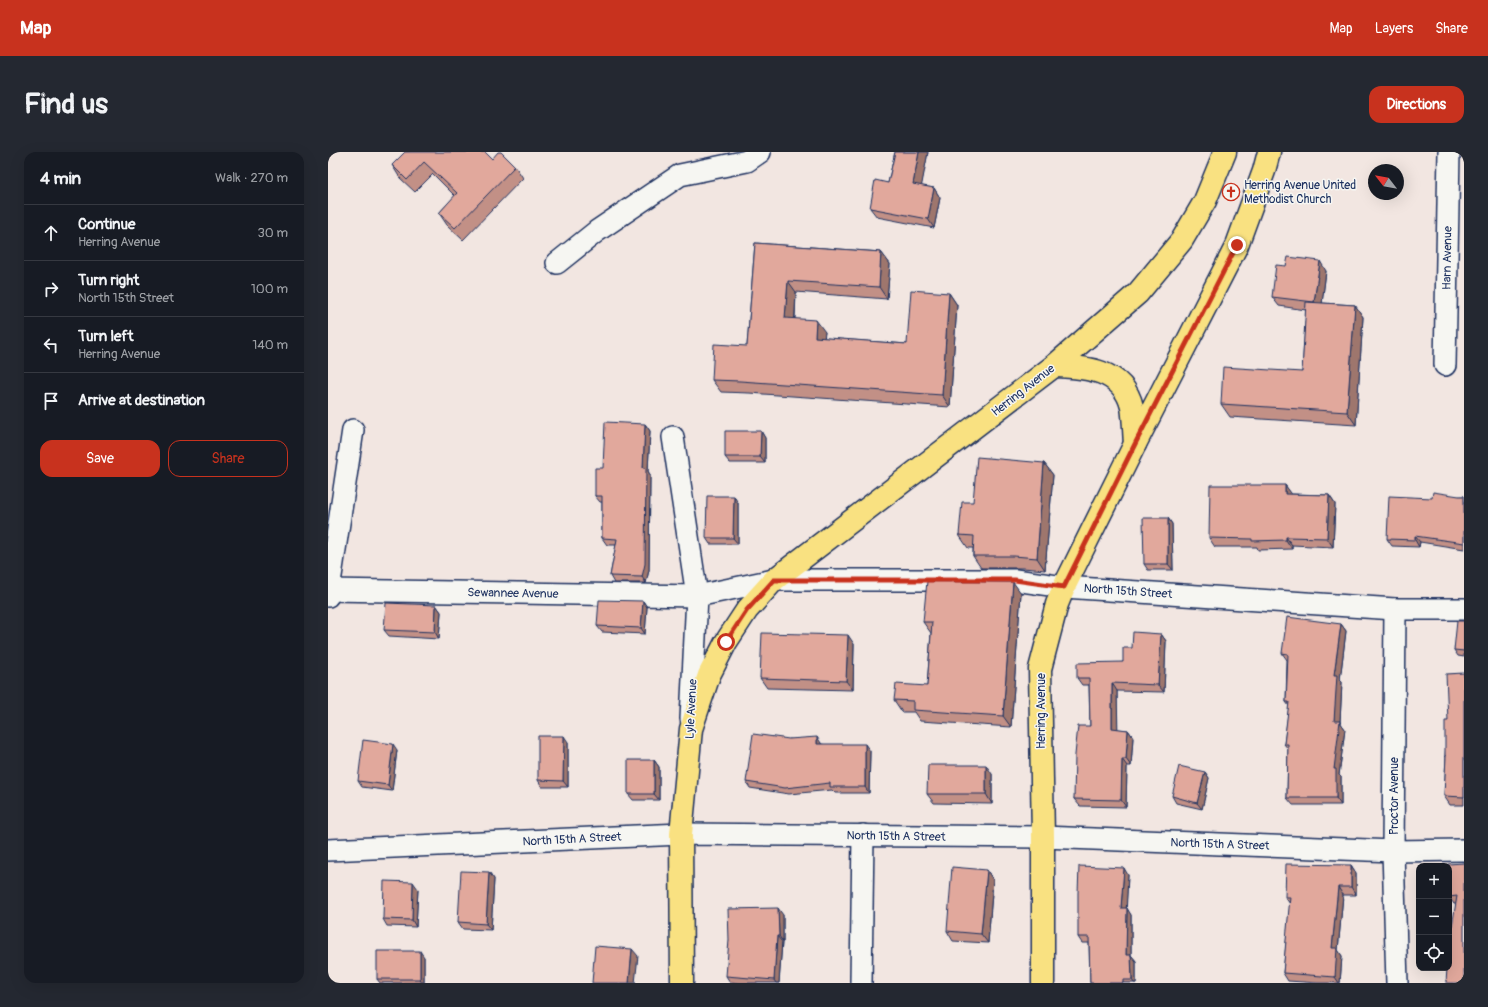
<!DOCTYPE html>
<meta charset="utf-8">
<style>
:root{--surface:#171b24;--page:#242831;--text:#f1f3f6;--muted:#9ea1a6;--line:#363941;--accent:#c8321e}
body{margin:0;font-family:Pangolin,sans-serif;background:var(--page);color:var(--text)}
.controls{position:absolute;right:12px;bottom:12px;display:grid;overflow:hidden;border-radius:8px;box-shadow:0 4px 16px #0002}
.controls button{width:36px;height:36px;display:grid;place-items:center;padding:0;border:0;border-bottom:1px solid var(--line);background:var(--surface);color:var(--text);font:20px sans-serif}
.compass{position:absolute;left:1040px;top:12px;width:36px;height:36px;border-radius:50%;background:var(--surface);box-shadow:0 4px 16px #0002;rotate:301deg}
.stop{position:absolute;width:12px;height:12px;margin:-9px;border:3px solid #c8321e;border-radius:50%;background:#fff}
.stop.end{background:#c8321e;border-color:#fff;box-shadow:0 1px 4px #0008}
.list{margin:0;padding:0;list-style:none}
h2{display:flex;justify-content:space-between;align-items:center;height:52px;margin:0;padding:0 16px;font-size:17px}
h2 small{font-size:13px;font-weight:400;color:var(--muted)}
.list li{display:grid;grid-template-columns:26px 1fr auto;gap:12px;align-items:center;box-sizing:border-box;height:56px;padding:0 16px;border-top:1px solid var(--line)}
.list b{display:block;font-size:15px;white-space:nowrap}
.list p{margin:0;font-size:13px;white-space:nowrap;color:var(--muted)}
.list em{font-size:13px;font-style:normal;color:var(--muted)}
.actions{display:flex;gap:8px;padding:12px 16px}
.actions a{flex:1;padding:9px 0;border:1px solid var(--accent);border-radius:12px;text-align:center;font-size:14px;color:var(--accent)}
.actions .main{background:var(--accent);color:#fff}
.icon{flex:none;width:22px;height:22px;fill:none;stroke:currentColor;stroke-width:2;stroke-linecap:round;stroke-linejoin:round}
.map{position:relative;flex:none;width:1136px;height:831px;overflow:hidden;border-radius:12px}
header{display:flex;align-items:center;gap:24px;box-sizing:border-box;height:56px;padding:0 20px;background:var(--accent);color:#fff}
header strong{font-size:19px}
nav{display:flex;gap:22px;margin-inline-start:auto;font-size:14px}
.intro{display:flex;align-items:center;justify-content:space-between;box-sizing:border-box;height:96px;padding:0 24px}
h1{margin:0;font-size:28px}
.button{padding:10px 18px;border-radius:12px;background:var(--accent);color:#fff;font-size:14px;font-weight:700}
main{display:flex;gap:24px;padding:0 24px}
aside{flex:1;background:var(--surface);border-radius:12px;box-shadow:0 4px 16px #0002}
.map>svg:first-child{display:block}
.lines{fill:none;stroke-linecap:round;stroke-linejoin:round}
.minor-casing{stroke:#1b2f5e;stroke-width:24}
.major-casing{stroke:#1b2f5e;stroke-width:25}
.minor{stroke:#f6f6f2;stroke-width:21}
.major{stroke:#f9e181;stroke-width:22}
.wall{fill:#c29086;stroke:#1b2f5e}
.shaded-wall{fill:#9e766d;stroke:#1b2f5e}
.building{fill:#e1a89c;stroke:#1b2f5e}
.route{stroke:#c8321e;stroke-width:5}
.labels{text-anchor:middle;stroke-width:3;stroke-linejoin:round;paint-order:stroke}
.poi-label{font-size:12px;fill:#1b2f5e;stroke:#f6f6f2;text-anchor:start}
.street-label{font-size:12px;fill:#1b2f5e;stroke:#f6f6f2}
</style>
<header>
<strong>Map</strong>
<nav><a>Map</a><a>Layers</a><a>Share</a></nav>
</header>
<div class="intro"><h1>Find us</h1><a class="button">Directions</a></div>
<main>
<aside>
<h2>4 min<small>Walk · 270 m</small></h2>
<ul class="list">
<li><svg class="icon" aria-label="ahead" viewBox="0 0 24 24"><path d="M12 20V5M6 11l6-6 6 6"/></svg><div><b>Continue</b><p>Herring Avenue</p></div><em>30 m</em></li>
<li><svg class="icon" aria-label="right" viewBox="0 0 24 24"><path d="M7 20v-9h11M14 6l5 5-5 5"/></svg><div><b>Turn right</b><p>North 15th Street</p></div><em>100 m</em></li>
<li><svg class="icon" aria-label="left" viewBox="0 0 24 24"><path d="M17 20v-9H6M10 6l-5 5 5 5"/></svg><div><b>Turn left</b><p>Herring Avenue</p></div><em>140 m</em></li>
<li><svg class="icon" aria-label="arrive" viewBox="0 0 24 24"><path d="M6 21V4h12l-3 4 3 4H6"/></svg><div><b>Arrive at destination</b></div></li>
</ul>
<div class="actions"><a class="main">Save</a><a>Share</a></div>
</aside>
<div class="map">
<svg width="1136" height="831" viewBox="0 0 1136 831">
<rect width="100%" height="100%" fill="#f2e6e1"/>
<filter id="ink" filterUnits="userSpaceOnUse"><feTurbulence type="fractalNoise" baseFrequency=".025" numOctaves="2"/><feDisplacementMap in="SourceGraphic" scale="8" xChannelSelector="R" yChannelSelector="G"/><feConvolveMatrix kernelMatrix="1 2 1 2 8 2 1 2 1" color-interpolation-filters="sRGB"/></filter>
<g filter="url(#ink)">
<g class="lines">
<defs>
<g id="minor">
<path d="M 229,111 L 269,79 L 352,23 L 419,9 L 432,0"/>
<path d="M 1117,213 L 1121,0"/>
<path d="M 345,285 L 369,444 L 363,567"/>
<path d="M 0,438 L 369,444 L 446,428 L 687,428 L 736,435 L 1067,457 L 1136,457"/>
<path d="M 0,444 L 25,278"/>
<path d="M 1067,457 L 1065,699 L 1069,831"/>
<path d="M 0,698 L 353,682 L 715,685 L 1065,699 L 1136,698"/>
<path d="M 533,831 L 535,683"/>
</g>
<g id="major">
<path d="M 726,214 C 757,215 795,217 804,255 C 806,267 806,280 807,292"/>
<path d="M 354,831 L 353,682 L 363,577 L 381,523 L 398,490 L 419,458 L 446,428 L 726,214 L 810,141 L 854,88 L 877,49 L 897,0"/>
<path d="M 715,831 L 715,685 L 712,517 L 729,452 L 736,435 L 807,292 L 909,93 L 936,19 L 941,0"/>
</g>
</defs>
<use href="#minor" class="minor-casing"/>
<use href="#major" class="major-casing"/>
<use href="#minor" class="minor"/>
<use href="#major" class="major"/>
</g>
<g class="wall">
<path d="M 77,0 L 164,7 L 187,14 L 195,26 L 135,88 L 119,73 L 111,61 L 127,44 L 105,22 L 87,40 L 72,26 L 64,13 Z"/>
<path d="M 567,0 L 600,0 L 593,34 L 606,36 L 612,46 L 606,76 L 549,65 L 542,56 L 560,31 Z"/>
<path d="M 427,91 L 553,100 L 562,112 L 559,147 L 468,140 L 467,167 L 497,180 L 496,186 L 579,192 L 621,141 L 629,153 L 622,255 L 421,241 L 393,240 L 384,228 L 419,194 Z"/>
<path d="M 998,119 L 994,151 L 1027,153 L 1035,165 L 1028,273 L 902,265 L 893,252 L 974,220 L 978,158 L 951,154 L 944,145 Z"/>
<path d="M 317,272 L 322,279 L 320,319 L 322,323 L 321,418 L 318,431 L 286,431 L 282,424 L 288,393 L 279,393 L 274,386 L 274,350 L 272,350 L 267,344 L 275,316 Z"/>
<path d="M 433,279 L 437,286 L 437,311 L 402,311 L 397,305 Z"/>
<path d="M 716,311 L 725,323 L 717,418 L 695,416 L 653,416 L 645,404 L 645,396 L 640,396 L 631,383 L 645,350 Z"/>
<path d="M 957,333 L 963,342 L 1001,343 L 1007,352 L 1005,395 L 964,393 L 964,397 L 930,398 L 929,395 L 887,395 L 881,386 Z"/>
<path d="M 1136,344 L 1136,397 L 1092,390 L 1091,395 L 1064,394 L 1059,387 L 1104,346 Z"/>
<path d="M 410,351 L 410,392 L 382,392 L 378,386 Z"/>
<path d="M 840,366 L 844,372 L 845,418 L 820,418 L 816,412 Z"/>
<path d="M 693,441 L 683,575 L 592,569 L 586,560 L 574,560 L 566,548 L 599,534 L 603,481 L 595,470 Z"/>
<path d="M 315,449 L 319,455 L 317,482 L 274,480 L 269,474 Z"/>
<path d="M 108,453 L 113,460 L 111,487 L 61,484 L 56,478 Z"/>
<path d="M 1136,469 L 1136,505 L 1130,504 L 1126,498 Z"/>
<path d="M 1013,472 L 1018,479 L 1012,528 L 1014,530 L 1012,570 L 1017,577 L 1011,623 L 1013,625 L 1013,653 L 965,653 L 959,646 L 960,597 L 956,592 L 961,554 L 958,550 L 959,508 L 954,501 Z"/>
<path d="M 833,482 L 838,489 L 836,540 L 789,539 L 789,577 L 800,578 L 805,585 L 803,614 L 799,614 L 798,655 L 752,654 L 746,647 L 762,574 L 761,533 L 754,533 L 749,526 L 795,510 L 804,496 Z"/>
<path d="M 526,492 L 525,538 L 439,536 L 432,526 Z"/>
<path d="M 1136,521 L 1136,653 L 1122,653 L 1116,644 L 1118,605 L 1117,604 L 1120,569 Z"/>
<path d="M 461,587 L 493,591 L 493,592 L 542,599 L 541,641 L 507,641 L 504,638 L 461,642 L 422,636 L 418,630 Z"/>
<path d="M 240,590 L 240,635 L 214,635 L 210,628 Z"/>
<path d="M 69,598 L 64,639 L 34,635 L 30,629 Z"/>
<path d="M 326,608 L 331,615 L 331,648 L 305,648 L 300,642 Z"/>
<path d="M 877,620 L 881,626 L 874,657 L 848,651 L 844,644 Z"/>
<path d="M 664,622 L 664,652 L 606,651 L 599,642 Z"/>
<path d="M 1136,711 L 1128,752 L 1126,752 L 1121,745 L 1121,714 Z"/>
<path d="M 1023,713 L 1028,721 L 1028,743 L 1015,743 L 1010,798 L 1014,804 L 1012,831 L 990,831 L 960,829 L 955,821 L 962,752 L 957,745 Z"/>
<path d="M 659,718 L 665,728 L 660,791 L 625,789 L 619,779 Z"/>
<path d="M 161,720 L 166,727 L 163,778 L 135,777 L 130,770 Z"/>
<path d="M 800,723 L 798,756 L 803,763 L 803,803 L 808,809 L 808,831 L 762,831 L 761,791 L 754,791 L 750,785 Z"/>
<path d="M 90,737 L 88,775 L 59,774 L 55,767 Z"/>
<path d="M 455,763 L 455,790 L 454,790 L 451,831 L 412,831 L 402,830 L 398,824 Z"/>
<path d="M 96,805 L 96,831 L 52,831 L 49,827 Z"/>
</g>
<g class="shaded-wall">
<path d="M 591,0 L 600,0 L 592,42 L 585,32 Z"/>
<path d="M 606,36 L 612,46 L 606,76 L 600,67 Z"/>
<path d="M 553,100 L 562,112 L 559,147 L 551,135 Z"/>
<path d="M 992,109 L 998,119 L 993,160 L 986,150 Z"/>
<path d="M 460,129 L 468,140 L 466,178 L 457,166 Z"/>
<path d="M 621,141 L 629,153 L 622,255 L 614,243 Z"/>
<path d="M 1027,153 L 1035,165 L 1028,273 L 1019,260 Z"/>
<path d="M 488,168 L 497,180 L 495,197 L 487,185 Z"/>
<path d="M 317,272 L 322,279 L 320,319 L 322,323 L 321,418 L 318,431 L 314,425 L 315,316 Z"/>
<path d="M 433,279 L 437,286 L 437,311 L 432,305 Z"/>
<path d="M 716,311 L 725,323 L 717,418 L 709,406 Z"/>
<path d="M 957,333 L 963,341 L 963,350 L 957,342 Z"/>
<path d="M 1001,343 L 1007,352 L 1005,395 L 999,386 Z"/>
<path d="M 406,344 L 410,351 L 410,392 L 405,386 Z"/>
<path d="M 840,366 L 844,372 L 845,418 L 840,412 Z"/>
<path d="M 1087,384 L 1092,390 L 1091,395 L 1087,388 Z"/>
<path d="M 958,385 L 964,393 L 964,397 L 958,388 Z"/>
<path d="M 685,430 L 693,441 L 683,575 L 675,564 Z"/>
<path d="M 315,449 L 319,455 L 317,482 L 313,476 Z"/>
<path d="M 108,453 L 113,460 L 111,487 L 107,480 Z"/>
<path d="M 1013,472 L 1018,479 L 1012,528 L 1014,530 L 1012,570 L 1017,577 L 1011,623 L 1013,625 L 1013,653 L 1008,646 L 1006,617 L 1006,523 Z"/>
<path d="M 833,482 L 838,489 L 836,540 L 830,533 Z"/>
<path d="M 520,483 L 526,492 L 525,538 L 518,529 Z"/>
<path d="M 784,531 L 789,539 L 790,584 L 784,576 Z"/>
<path d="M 800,578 L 805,585 L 803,614 L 798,607 Z"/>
<path d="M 236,584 L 240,590 L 240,635 L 235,629 Z"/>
<path d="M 489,585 L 493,591 L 494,599 L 489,592 Z"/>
<path d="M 65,592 L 69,598 L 64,639 L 60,633 Z"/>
<path d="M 537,592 L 542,599 L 541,641 L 537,635 Z"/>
<path d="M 794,607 L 799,614 L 798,655 L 793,648 Z"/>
<path d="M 326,608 L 331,615 L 331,648 L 326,642 Z"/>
<path d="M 658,613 L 664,622 L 664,652 L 658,642 Z"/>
<path d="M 877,620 L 881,626 L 874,657 L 869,651 Z"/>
<path d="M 1023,713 L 1028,721 L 1028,743 L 1023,735 Z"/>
<path d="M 796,716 L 800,723 L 798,763 L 793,756 Z"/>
<path d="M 659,718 L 665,728 L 660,791 L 653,782 Z"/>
<path d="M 161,720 L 166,727 L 163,778 L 158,772 Z"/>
<path d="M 85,730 L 90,737 L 88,775 L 84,768 Z"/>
<path d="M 1010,735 L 1015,743 L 1010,798 L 1014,804 L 1012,831 L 1011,831 L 1007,825 L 1004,796 Z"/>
<path d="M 450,756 L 455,763 L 455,790 L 451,784 Z"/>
<path d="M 799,756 L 803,763 L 803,809 L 798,803 Z"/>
<path d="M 449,784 L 454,790 L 451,831 L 448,831 L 446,828 Z"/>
<path d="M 304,797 L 310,804 L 307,831 L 301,831 Z"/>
<path d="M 92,799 L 96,805 L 96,831 L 95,831 L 92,827 Z"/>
<path d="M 803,803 L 808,809 L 808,831 L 806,831 L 804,828 Z"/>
</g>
<g class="building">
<path d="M 77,0 L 157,0 L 164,7 L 170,0 L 173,0 L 187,14 L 127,76 L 111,61 L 129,41 L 96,10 L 79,28 L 64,13 Z"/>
<path d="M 567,0 L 591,0 L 585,32 L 606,36 L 600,67 L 542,56 L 547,28 L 560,31 Z"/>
<path d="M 427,91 L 553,100 L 551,135 L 460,129 L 457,166 L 488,168 L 487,185 L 579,192 L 583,138 L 621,141 L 614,243 L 412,229 L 384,228 L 386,192 L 419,194 Z"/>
<path d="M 960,105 L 992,109 L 986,150 L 944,145 L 948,113 L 958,114 Z"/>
<path d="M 978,150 L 1027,153 L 1019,260 L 893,252 L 895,215 L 974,220 Z"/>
<path d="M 277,270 L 317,272 L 315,316 L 318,316 L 317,412 L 314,425 L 282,424 L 289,387 L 274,386 L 274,344 L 267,344 L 267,316 L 275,316 Z"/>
<path d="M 397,279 L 433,279 L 432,305 L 397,305 Z"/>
<path d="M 649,305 L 716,311 L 709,406 L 686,404 L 645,404 L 646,384 L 631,383 L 634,350 L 645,350 Z"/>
<path d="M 882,333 L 957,333 L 957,342 L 1001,343 L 999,386 L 958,385 L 958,388 L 924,389 L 924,387 L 881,386 Z"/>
<path d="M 1105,340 L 1131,344 L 1136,344 L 1136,391 L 1087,384 L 1087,388 L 1059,387 L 1061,344 L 1104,346 Z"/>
<path d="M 379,344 L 406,344 L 405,386 L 378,386 Z"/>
<path d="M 815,366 L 840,366 L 840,412 L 816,412 Z"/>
<path d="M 599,429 L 685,430 L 675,564 L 585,558 L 585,549 L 566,548 L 568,532 L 599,534 L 604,470 L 595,470 Z"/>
<path d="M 271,448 L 315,449 L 313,476 L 269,474 Z"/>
<path d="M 58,451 L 108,453 L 107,480 L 56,478 Z"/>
<path d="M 959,465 L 1013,472 L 1006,523 L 1009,523 L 1006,569 L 1012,569 L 1006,617 L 1008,617 L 1008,646 L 959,646 L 960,592 L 956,592 L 961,550 L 958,550 L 960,502 L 954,501 Z"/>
<path d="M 1129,469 L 1136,469 L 1136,499 L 1126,498 Z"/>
<path d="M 805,480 L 833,482 L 830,533 L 784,531 L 784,576 L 800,578 L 798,607 L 794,607 L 793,648 L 746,647 L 747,603 L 750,574 L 762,574 L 761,526 L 749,526 L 749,511 L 795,510 L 795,496 L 804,496 Z"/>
<path d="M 434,481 L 520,483 L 518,529 L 432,526 Z"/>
<path d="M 1136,521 L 1136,645 L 1116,644 L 1118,604 L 1117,604 L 1117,569 L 1120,569 L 1118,522 Z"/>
<path d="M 425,582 L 461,587 L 489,585 L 489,592 L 537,592 L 537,635 L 502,635 L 502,631 L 457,636 L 418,630 Z"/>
<path d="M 210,584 L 236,584 L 235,629 L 210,628 Z"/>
<path d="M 35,588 L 65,592 L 60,633 L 30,629 Z"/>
<rect x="300" y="608" width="26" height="34"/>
<path d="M 600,613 L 658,613 L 658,642 L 599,642 Z"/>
<path d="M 851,614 L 877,620 L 869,651 L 844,644 Z"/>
<path d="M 1136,711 L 1136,831 L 1118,831 L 1119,816 L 1121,816 L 1121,793 L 1129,744 L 1121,745 L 1121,714 L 1120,714 L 1120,712 Z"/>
<path d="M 958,712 L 1023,713 L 1023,735 L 1010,735 L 1004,796 L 1009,796 L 1007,825 L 955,821 L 962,745 L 957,745 Z"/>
<path d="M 751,714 L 796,716 L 793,756 L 799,756 L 798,803 L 803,803 L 804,828 L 795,828 L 795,831 L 762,831 L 761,785 L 750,785 L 750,741 Z"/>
<path d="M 624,715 L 659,718 L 653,782 L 619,779 Z"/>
<path d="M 133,719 L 161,720 L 158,772 L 130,770 Z"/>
<path d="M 56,729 L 85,730 L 84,768 L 55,767 Z"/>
<path d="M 450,756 L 451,784 L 449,784 L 446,828 L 398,824 L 401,788 L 400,757 Z"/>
<path d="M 267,794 L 304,797 L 301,831 L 264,831 Z"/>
<rect x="49" y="799" width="43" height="28"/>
</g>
</g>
<g class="lines" filter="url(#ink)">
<path class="route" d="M 398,490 L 419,458 L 446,428 L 687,428 L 736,435 L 807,292 L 909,93"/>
</g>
<defs>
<symbol id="church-ring" viewBox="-11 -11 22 22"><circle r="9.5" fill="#f6f6f2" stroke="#c8321e" stroke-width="1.5"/><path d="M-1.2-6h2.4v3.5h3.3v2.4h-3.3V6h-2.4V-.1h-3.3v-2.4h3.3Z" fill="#c8321e"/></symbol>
</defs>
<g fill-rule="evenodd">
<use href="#church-ring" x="893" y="30" width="20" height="20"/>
</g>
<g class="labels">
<g class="poi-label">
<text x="916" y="37">Herring Avenue United<tspan x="916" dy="14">Methodist Church</tspan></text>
</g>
<g class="street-label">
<text transform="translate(1119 106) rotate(-89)" y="4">Harn Avenue</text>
<text transform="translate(695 238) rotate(-38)" y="4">Herring Avenue</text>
<text transform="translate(800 439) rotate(4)" y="4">North 15th Street</text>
<text transform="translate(185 441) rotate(1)" y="4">Sewannee Avenue</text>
<text transform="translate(363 557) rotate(-87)" y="4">Lyle Avenue</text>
<text transform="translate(713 559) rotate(-90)" y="4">Herring Avenue</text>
<text transform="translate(1066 644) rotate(-90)" y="4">Proctor Avenue</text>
<text transform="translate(568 684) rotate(1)" y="4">North 15th A Street</text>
<text transform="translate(244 687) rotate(-3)" y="4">North 15th A Street</text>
<text transform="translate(892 692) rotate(2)" y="4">North 15th A Street</text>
</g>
</g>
</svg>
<div class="controls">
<button>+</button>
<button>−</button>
<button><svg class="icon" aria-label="locate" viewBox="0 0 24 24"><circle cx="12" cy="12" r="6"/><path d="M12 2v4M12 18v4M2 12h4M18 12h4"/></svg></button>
</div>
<svg class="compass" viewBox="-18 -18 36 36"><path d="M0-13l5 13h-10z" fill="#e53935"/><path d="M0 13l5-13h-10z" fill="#9ea1a6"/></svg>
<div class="stop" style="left:398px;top:490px"></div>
<div class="stop end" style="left:909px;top:93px"></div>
</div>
</main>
